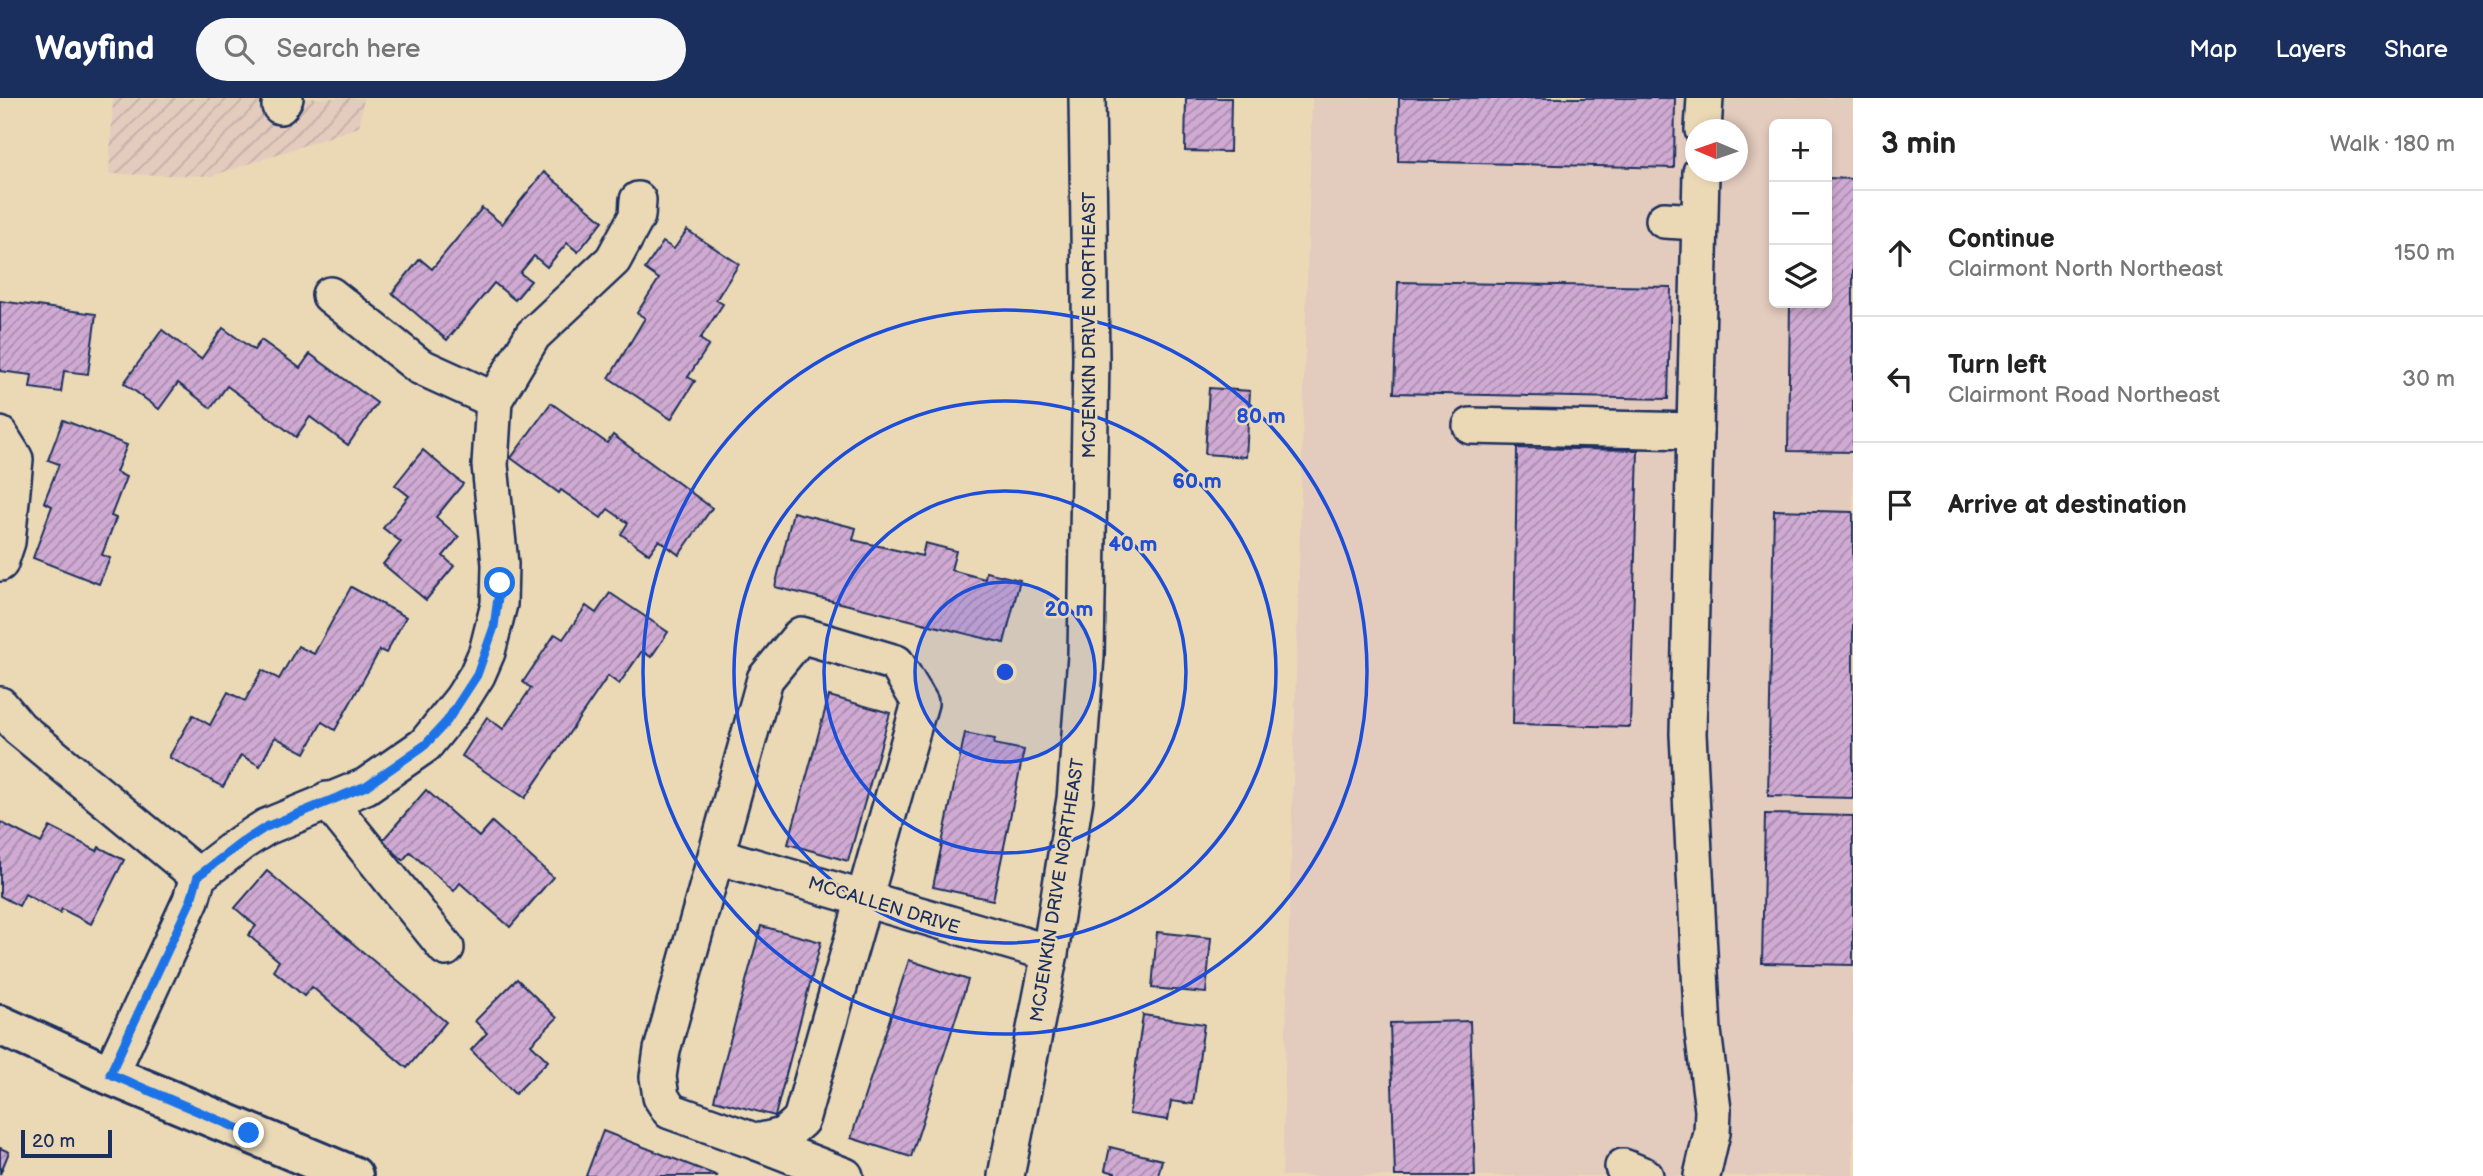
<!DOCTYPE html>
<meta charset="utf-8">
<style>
:root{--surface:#fff;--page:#f6f6f6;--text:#222;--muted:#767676;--line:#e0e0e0;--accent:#1b2f5e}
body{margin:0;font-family:"Balsamiq Sans",sans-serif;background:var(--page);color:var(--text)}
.controls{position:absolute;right:21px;top:21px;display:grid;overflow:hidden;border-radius:10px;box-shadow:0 4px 10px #0003}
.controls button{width:63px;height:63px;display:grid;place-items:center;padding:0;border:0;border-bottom:2px solid var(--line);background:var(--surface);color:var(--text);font:35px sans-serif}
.compass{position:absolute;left:1685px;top:21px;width:63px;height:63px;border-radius:50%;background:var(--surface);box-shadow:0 4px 10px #0003;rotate:272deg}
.scale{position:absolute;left:21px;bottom:18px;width:91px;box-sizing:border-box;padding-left:7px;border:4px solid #1b2f5e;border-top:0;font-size:19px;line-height:24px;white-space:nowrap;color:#1b2f5e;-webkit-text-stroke:5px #ebd9b6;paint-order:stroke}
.stop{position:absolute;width:21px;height:21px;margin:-16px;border:5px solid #1a73e8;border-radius:50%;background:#fff}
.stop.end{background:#1a73e8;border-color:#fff;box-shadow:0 2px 7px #0008}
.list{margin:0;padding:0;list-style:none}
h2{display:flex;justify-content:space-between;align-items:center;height:91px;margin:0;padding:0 28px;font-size:30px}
h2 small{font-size:23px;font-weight:400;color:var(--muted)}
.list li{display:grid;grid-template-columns:46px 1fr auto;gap:21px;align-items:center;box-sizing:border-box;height:126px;padding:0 28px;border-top:2px solid var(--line)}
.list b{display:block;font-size:26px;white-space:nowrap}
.list p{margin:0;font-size:23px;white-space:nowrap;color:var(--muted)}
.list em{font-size:23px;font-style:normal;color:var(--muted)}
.icon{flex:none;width:38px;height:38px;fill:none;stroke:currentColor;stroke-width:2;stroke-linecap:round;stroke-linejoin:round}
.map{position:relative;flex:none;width:1853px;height:1078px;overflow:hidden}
header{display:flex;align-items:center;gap:42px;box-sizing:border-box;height:98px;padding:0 35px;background:var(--accent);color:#fff}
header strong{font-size:33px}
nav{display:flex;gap:38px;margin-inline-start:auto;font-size:24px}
.search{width:490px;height:63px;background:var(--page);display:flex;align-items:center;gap:18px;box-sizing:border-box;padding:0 24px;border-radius:38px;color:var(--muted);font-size:26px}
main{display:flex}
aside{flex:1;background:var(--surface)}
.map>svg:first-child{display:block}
.built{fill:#e3cbbe;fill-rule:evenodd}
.industrial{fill:url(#industrial-furrows)}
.building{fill:url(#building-hatch);stroke:#1b2f5e;stroke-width:2}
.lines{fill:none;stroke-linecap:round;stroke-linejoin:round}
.minor-casing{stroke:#1b2f5e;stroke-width:40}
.major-casing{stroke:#1b2f5e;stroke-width:44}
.minor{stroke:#ebd9b6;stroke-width:35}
.major{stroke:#ebd9b6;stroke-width:38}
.route{stroke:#1a73e8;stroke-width:9}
.ring{fill:none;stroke:#1d4ed8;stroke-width:3.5}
.labels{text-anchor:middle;stroke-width:5;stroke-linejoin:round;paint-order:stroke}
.street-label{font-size:18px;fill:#1b2f5e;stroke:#ebd9b6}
.centre{fill:#1d4ed8;stroke:#ebd9b6;stroke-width:3.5}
.ring-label{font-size:21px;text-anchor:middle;font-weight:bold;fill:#1d4ed8;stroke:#ebd9b6;stroke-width:5;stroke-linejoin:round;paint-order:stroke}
</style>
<header>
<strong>Wayfind</strong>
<div class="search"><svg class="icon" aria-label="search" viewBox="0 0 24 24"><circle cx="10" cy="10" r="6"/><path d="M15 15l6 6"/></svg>Search here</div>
<nav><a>Map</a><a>Layers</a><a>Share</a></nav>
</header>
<main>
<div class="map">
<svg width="1853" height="1078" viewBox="0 0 1853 1078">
<defs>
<pattern id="industrial-furrows" width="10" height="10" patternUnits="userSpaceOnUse" patternTransform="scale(1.75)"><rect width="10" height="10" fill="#e3cbbe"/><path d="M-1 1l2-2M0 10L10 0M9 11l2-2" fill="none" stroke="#c2afa6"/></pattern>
<pattern id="building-hatch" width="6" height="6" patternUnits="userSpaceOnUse" patternTransform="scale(1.75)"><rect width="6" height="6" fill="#d0aad2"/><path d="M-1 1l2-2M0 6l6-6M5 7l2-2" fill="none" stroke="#a88bae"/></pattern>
</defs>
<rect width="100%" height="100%" fill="#ebd9b6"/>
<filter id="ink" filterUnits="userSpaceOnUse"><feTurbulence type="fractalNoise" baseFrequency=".0143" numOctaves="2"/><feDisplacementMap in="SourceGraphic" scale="14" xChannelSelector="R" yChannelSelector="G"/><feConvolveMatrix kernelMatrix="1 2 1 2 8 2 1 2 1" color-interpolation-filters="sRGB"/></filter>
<g filter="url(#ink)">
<path class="built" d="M 1312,0 L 1853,0 L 1853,1078 L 1282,1078 ZM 1774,26 L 1827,26 L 1827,205 L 1774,205 ZM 1696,32 L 1738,32 L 1738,74 L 1696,74 Z"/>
<path class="industrial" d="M 113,0 L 364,0 L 359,29 L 212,78 L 109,76 Z"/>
<g class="building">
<path d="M 1186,0 L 1231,0 L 1230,54 L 1185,53 Z"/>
<path d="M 1399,0 L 1675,0 L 1674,70 L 1398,63 Z"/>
<path d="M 544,74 L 603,123 L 578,154 L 567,145 L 547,169 L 534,158 L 520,175 L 531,183 L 515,202 L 494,185 L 447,242 L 392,195 L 420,161 L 432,171 L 482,110 L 502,126 Z"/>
<path d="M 1827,80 L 1853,81 L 1853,354 L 1788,353 L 1790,205 L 1827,205 Z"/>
<path d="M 687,132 L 739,166 L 716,202 L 723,206 L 700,241 L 709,247 L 688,279 L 695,283 L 671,321 L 609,280 L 645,220 L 637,215 L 659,181 L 645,171 L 663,144 L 674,151 Z"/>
<path d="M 1398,184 L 1671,189 L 1668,301 L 1394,295 Z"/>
<path d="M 0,203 L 96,216 L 88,276 L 64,273 L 61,294 L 30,290 L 32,277 L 0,273 Z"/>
<path d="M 223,230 L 254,252 L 261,242 L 300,270 L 310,256 L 377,305 L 348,347 L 310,319 L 296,339 L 227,288 L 211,310 L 178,285 L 159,311 L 124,285 L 162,232 L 201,261 Z"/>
<path d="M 1209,290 L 1250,293 L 1246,359 L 1205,356 Z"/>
<path d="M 551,305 L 607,345 L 613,337 L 712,410 L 679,457 L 659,442 L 649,456 L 621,436 L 628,425 L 608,411 L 601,420 L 561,392 L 559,395 L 511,360 Z"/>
<path d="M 63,322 L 127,347 L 116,374 L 126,379 L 111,418 L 116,420 L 102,457 L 110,460 L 99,486 L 33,460 L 52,408 L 44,404 L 59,366 L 48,362 Z"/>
<path d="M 1517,350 L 1638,352 L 1630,629 L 1513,626 Z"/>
<path d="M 423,352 L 463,386 L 436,419 L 459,439 L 443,458 L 454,468 L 426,502 L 383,466 L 401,444 L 383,430 L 409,398 L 395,387 Z"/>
<path d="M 1774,412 L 1853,414 L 1853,700 L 1768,698 Z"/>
<path d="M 793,414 L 856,430 L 853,442 L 922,458 L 925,445 L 956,453 L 951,472 L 985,481 L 986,474 L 1020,482 L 1004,545 L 775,489 Z"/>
<path d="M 351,489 L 406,519 L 386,555 L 380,552 L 335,632 L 322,624 L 305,655 L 275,639 L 260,668 L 241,657 L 223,689 L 169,659 L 193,617 L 210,627 L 228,594 L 245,603 L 262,572 L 279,581 L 298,548 L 314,556 Z"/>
<path d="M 610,495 L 668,534 L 651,559 L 642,553 L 619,586 L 608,578 L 525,700 L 462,658 L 487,619 L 503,631 L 531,590 L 523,584 L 555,536 L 563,541 L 586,508 L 596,515 Z"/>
<path d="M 829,598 L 890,615 L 848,763 L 788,746 Z"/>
<path d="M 965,635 L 995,641 L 994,646 L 1024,652 L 993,802 L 933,789 Z"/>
<path d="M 426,692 L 479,739 L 492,724 L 553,779 L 510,829 L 460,785 L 454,793 L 410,754 L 403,762 L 382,743 Z"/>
<path d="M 1765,716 L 1853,718 L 1853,867 L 1762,865 Z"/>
<path d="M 0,724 L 41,745 L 50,729 L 97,753 L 99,749 L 124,762 L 91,826 L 62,811 L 60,815 L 25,796 L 19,808 L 0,798 Z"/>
<path d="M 267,773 L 446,924 L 407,970 L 312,889 L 304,898 L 273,872 L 279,863 L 248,837 L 256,828 L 235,810 Z"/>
<path d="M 761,828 L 821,844 L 775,1018 L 714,1002 Z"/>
<path d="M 1157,834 L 1211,840 L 1206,895 L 1152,890 Z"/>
<path d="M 909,862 L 968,882 L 911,1059 L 851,1040 Z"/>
<path d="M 517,881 L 557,920 L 531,946 L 548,963 L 515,996 L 471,952 L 487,935 L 475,923 Z"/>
<path d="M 1143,917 L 1204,926 L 1193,1006 L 1171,1003 L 1168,1022 L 1129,1016 Z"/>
<path d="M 1470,923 L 1475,1078 L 1395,1078 L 1390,925 Z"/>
<path d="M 603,1033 L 718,1078 L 586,1078 Z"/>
<path d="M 1110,1049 L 1162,1062 L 1158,1078 L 1115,1078 L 1115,1075 L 1105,1072 Z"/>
<path d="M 0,1050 L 9,1054 L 0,1076 Z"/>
</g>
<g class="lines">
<defs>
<g id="minor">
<path d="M 280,8 L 285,0"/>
<path d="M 1703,32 L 1705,0"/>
<path d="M 1701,74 L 1688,636 L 1703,933 L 1713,1012 L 1712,1035 L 1702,1078"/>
<path d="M 1664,122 L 1699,124"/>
<path d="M 330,197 L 419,268 L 494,302"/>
<path d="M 1471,328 L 1695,333"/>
<path d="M 0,337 L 15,361 L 7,444 L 0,465"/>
<path d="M 801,537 L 896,565 L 920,605 L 801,1022 L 783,1038 L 757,1044 L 670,1013 L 661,999 L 658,979 L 662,952 L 765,581 Z"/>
<path d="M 0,607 L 19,630 L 198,778"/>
<path d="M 327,702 L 446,850"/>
<path d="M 717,758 L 1050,855"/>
<path d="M 110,977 L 191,802 L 198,778 L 241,745 L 266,729 L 366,688 L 425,647 L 462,601 L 477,577 L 487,554 L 499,506 L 500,466 L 490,367 L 494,302 L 533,237 L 613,162 L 637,118 L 638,102"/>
<path d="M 757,1044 L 845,1078"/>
<path d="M 1623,1069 L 1645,1078"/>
<path d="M 1006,1078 L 1050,855 L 1075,701 L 1086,558 L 1091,260 L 1087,0"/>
</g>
<path id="major" d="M 0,927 L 110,977 L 353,1078"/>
</defs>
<use href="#minor" class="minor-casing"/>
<use href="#major" class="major-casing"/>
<use href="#minor" class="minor"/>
<use href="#major" class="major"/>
</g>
</g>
<g class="lines" filter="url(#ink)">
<path class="route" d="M 249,1035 L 110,976 L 191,802 L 198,778 L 241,745 L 266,729 L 366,688 L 425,647 L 447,623 L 477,577 L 494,529 L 500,485"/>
</g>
<circle cx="1005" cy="574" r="90" fill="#1d4ed8" fill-opacity=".12"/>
<g class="ring">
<circle cx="1005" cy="574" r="90"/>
<circle cx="1005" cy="574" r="181"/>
<circle cx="1005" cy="574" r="271"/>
<circle cx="1005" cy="574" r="362"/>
</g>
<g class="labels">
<g class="street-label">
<text transform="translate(1089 227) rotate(-90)" y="6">MCJENKIN DRIVE NORTHEAST</text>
<text transform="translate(1057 792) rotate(-81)" y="6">MCJENKIN DRIVE NORTHEAST</text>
<text transform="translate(884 807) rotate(17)" y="6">MCCALLEN DRIVE</text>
</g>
</g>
<circle cx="1005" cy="574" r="10" class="centre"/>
<g class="ring-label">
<text x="1261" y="325">80 m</text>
<text x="1197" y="390">60 m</text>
<text x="1133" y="453">40 m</text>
<text x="1069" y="518">20 m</text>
</g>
</svg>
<div class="controls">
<button>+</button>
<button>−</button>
<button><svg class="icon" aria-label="layers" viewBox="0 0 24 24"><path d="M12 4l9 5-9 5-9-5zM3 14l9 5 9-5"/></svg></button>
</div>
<svg class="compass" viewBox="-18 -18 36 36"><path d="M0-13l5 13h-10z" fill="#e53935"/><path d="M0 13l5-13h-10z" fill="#767676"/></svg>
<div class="scale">20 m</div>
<div class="stop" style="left:500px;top:485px"></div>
<div class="stop end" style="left:249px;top:1035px"></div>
</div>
<aside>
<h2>3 min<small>Walk · 180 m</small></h2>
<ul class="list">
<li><svg class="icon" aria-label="ahead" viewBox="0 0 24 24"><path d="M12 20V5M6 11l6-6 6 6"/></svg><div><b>Continue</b><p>Clairmont North Northeast</p></div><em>150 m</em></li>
<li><svg class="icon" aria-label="left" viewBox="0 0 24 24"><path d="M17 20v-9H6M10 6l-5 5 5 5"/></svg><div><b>Turn left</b><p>Clairmont Road Northeast</p></div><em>30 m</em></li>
<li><svg class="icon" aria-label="arrive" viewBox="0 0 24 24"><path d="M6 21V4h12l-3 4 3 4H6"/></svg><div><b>Arrive at destination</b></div></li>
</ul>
</aside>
</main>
